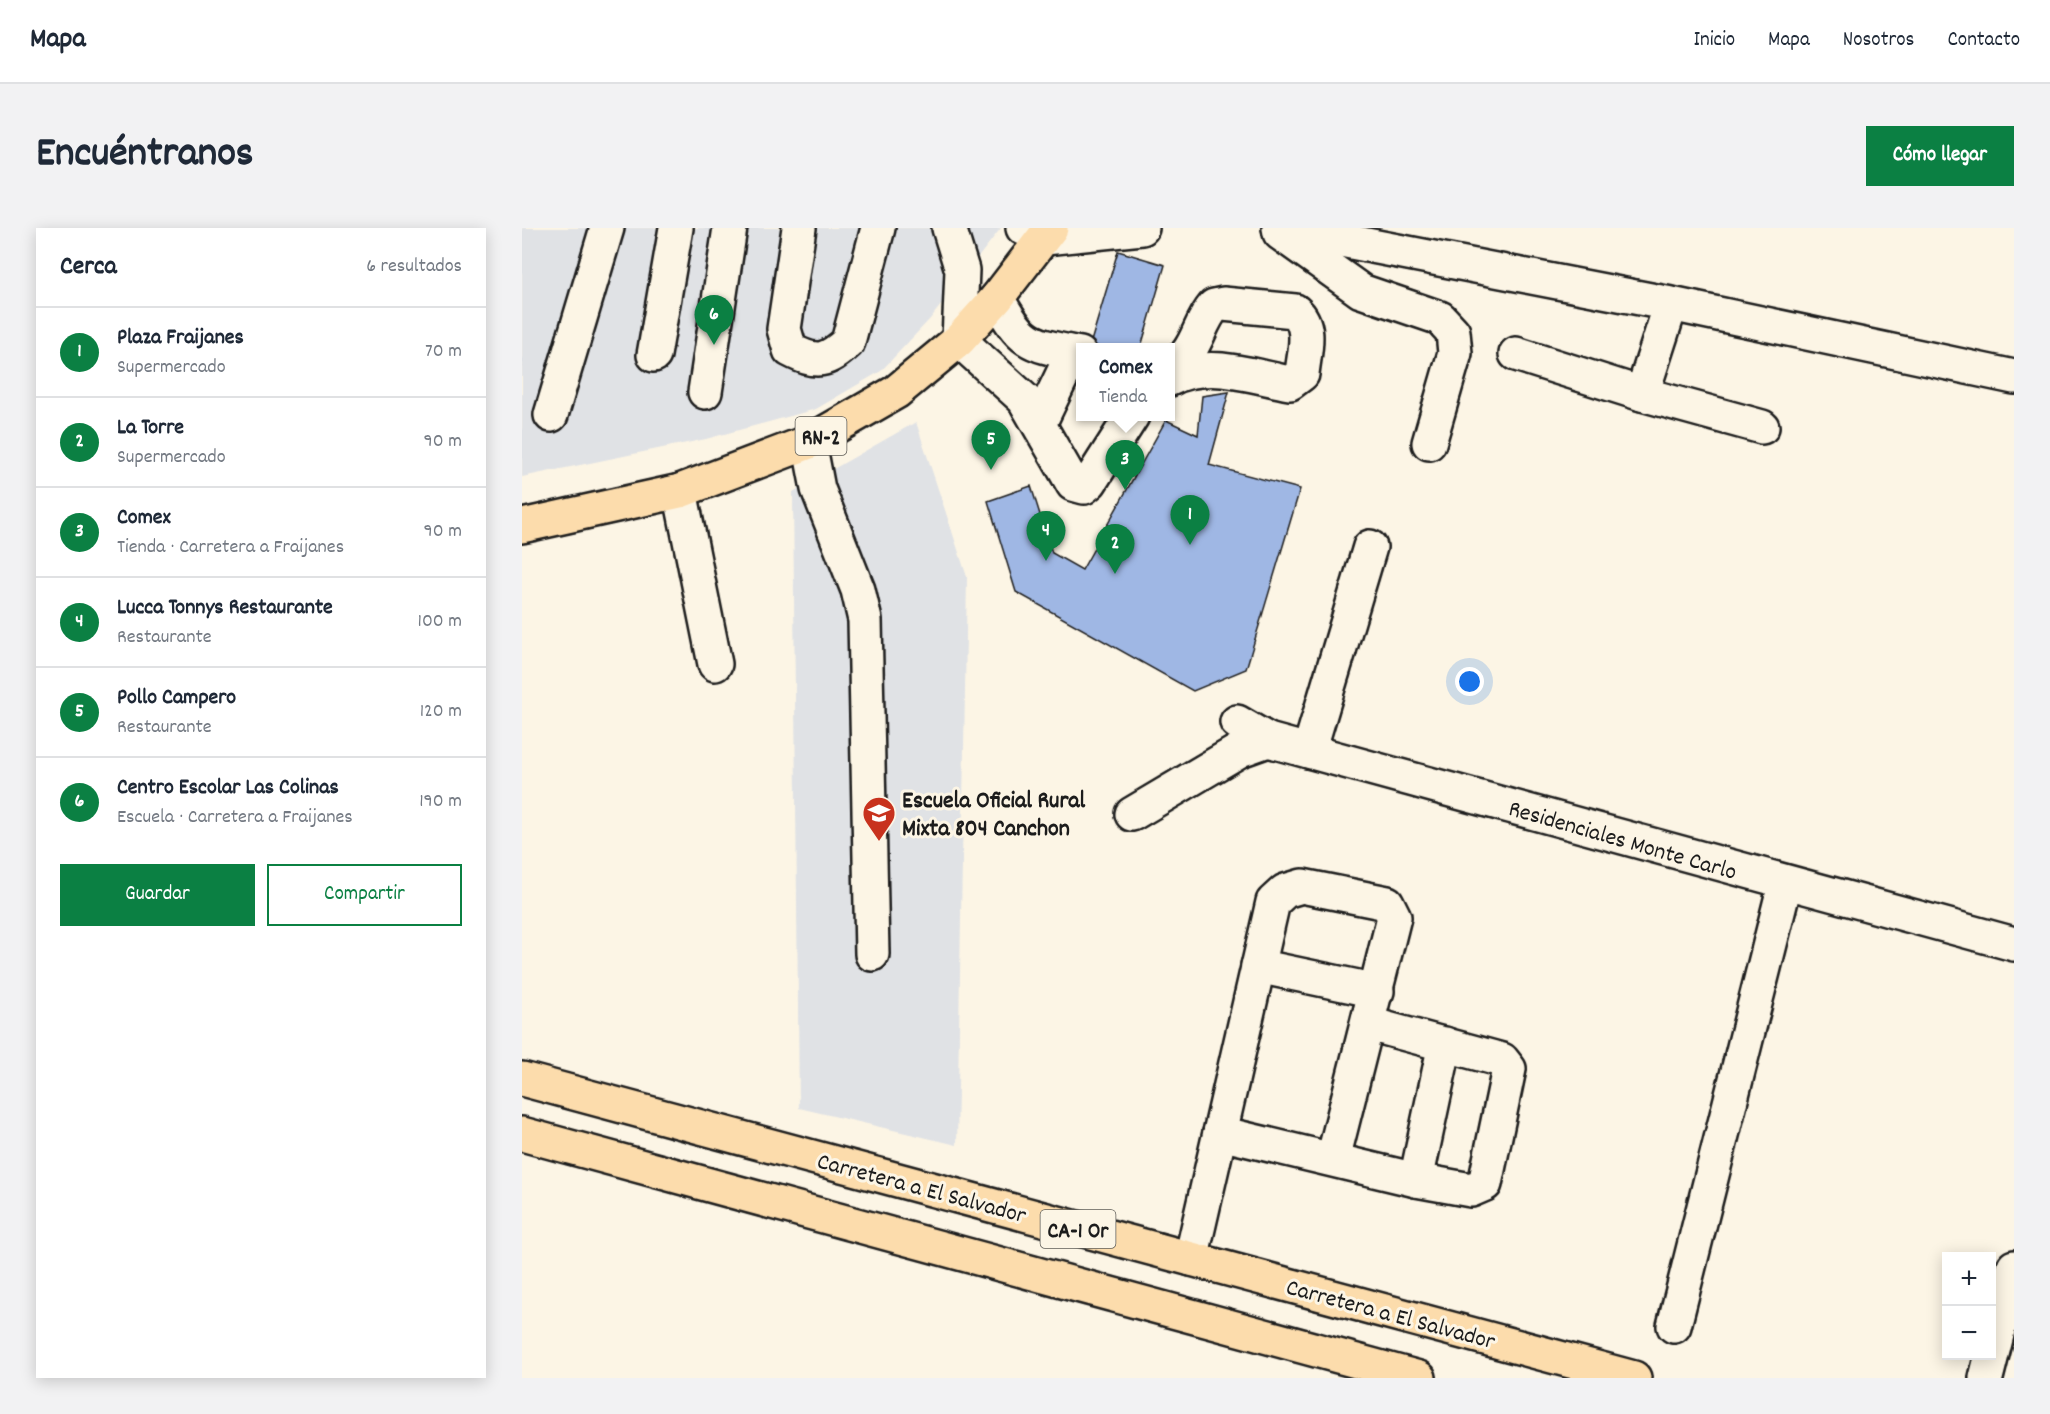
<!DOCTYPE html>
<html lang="es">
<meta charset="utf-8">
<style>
:root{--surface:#fff;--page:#f2f2f3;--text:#1f2937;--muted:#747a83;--line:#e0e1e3;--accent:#0b8043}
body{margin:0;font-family:Dekko,sans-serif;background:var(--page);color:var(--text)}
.controls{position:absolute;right:18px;bottom:18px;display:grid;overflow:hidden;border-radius:0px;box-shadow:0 3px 15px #0003}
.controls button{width:54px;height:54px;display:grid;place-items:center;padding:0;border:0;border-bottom:2px solid var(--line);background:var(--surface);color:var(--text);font:30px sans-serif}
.you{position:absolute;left:948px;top:454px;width:21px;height:21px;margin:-15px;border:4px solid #fff;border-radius:50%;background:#1a73e8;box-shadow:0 0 0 9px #1a73e833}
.badge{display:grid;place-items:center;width:39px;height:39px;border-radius:50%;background:var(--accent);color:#fff;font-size:20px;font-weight:700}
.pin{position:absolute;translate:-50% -50px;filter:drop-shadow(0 2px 3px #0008)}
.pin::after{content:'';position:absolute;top:32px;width:21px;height:18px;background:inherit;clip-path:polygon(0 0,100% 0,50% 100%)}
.popup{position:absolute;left:554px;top:115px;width:99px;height:78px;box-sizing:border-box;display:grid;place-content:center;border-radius:0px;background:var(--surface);filter:drop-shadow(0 2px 4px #0005);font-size:20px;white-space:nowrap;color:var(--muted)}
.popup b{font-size:22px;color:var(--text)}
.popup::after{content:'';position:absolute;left:50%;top:100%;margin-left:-12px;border:12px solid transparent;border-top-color:var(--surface)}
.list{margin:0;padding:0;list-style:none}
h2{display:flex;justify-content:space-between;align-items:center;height:78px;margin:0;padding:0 24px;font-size:26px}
h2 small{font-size:20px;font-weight:400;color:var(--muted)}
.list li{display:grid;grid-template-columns:39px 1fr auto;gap:18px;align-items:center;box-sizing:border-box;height:90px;padding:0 24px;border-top:2px solid var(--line)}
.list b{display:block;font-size:22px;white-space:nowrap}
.list p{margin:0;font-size:20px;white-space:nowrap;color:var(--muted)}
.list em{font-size:20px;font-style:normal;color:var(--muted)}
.actions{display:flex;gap:12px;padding:18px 24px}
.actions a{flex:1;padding:14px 0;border:2px solid var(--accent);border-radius:0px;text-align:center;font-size:21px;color:var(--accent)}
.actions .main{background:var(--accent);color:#fff}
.map{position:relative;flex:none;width:1492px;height:1150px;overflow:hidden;border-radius:0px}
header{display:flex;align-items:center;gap:36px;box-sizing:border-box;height:84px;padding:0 30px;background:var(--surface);border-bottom:2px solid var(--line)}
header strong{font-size:28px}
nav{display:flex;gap:33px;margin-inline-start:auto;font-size:21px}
.intro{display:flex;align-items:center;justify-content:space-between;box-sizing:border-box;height:144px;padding:0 36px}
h1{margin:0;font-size:42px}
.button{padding:15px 27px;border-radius:0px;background:var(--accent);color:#fff;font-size:21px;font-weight:700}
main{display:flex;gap:36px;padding:0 36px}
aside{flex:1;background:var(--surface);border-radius:0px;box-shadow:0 3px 15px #0003}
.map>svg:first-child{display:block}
.built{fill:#e0e2e5}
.building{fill:#9fb7e4;stroke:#1c1c1c;stroke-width:1.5}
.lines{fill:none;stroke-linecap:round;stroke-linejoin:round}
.minor-casing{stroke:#1c1c1c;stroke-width:38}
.major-casing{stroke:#1c1c1c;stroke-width:38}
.highway-casing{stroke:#1c1c1c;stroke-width:38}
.minor{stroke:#fcf5e5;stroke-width:33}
.major{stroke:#fcdcac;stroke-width:33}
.highway{stroke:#fcdcac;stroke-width:33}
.labels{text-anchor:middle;stroke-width:6;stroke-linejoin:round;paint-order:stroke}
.shield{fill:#fcf5e5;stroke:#5f5d58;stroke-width:1.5}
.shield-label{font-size:22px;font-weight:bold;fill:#1c1c1c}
.poi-label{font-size:24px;font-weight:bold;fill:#1c1c1c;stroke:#fcf5e5;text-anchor:start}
.street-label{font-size:24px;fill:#1c1c1c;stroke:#fcf5e5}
</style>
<header>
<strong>Mapa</strong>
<nav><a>Inicio</a><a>Mapa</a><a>Nosotros</a><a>Contacto</a></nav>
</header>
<div class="intro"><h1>Encuéntranos</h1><a class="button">Cómo llegar</a></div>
<main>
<aside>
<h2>Cerca<small>6 resultados</small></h2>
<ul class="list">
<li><span class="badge">1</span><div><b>Plaza Fraijanes</b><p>Supermercado</p></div><em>70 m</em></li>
<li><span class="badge">2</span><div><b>La Torre</b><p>Supermercado</p></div><em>90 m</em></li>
<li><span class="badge">3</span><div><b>Comex</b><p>Tienda · Carretera a Fraijanes</p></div><em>90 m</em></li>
<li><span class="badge">4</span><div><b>Lucca Tonnys Restaurante</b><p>Restaurante</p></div><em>100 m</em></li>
<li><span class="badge">5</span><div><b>Pollo Campero</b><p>Restaurante</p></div><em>120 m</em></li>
<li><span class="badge">6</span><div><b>Centro Escolar Las Colinas</b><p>Escuela · Carretera a Fraijanes</p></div><em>190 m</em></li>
</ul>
<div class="actions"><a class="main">Guardar</a><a>Compartir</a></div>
</aside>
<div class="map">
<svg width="1492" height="1150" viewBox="0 0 1492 1150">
<rect width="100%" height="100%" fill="#fcf5e5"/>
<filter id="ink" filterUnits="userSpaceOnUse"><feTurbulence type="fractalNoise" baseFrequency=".0167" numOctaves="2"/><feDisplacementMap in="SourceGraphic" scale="12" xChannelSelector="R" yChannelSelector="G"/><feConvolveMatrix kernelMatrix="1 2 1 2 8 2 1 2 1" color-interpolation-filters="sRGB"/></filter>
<g filter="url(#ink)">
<g class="built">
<path d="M 0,0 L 479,0 L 408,91 L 359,143 L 294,181 L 184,211 L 0,249 Z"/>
<path d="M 394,194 L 445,349 L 435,917 L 277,880 L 271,264 Z"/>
</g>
<g class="building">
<path d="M 596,23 L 643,37 L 619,119 L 578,119 L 568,117 Z"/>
<path d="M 707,164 L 687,237 L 778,261 L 724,441 L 671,463 L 494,364 L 466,273 L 509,258 L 530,325 L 560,342 L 644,192 L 676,207 L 680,168 Z"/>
</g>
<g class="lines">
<defs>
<g id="minor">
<path d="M 277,0 L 262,101 L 268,122 C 295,136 304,134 326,114 L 356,0"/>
<path d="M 427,0 L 440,42 L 437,112 L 502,171 L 551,256 L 562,259 L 568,254 L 610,188"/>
<path d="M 501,0 L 523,10 L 620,0"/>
<path d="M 757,0 L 1149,76 L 1492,149"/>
<path d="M 758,5 L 839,63 L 918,90 L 931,104 L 933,125 L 907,215"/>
<path d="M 475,70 C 501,117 507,116 558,126"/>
<path d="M 994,126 L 1120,166 L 1240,199"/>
<path d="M 132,127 L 154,0"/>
<path d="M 648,138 C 676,126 674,99 692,78 L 701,76 L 773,83 C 791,99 782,124 780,146 L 768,155 C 730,148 685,131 648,151"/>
<path d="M 183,164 L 208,0"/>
<path d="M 1120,166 L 1149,76"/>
<path d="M 29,187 L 85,0"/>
<path d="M 517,196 L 551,125"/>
<path d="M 287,214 L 296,261 L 336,362 L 343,392 L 350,726"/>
<path d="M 158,263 L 193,436"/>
<path d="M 715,494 L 746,512 L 1492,716"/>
<path d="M 787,523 L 848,319"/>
<path d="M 610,586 L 718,522 L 746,512"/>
<path d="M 736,738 L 855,763"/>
<path d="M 698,905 L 894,952 L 949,962 L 963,956 L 987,841 L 980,832 L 847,796"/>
<path d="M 894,952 L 923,816"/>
<path d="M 669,1031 L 751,674 L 763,663 L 780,658 L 865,675 L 872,689 L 811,931"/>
<path d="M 1152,1098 L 1263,656"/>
<path d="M 1464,1150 L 1492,1039"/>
</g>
<path id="major" d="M 0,298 L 158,263 L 287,214 L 374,164 L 437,112 L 475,70 L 529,0"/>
<g id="highway">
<path d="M 0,851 L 1112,1150"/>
<path d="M 0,906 L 897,1150"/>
</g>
</defs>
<use href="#minor" class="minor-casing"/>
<use href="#major" class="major-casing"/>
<use href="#highway" class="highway-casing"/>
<use href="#minor" class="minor"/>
<use href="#major" class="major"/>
<use href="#highway" class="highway"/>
</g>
</g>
<defs>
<symbol id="school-pin" viewBox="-11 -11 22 30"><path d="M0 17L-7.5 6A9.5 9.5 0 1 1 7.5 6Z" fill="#c8321e" stroke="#fcf5e5"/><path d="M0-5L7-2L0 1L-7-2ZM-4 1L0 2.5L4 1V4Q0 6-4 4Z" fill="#fff"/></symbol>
</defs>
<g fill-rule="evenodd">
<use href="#school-pin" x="338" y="566" width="38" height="52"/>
</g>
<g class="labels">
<g class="shield">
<rect x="273.5" y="189" width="51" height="38" rx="4.5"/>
<rect x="518.5" y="982" width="75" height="38" rx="4.5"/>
</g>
<g class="shield-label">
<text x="299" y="216">RN-2</text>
<text x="556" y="1009">CA-1 Or</text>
</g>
<g class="poi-label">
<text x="380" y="579">Escuela Oficial Rural<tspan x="380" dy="28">Mixta 804 Canchon</tspan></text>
</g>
<g class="street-label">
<text transform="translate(1101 611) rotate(16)" y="8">Residenciales Monte Carlo</text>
<text transform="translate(400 959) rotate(15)" y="8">Carretera a El Salvador</text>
<text transform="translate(869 1085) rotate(15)" y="8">Carretera a El Salvador</text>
</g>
</g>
</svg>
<div class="controls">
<button>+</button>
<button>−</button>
</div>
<div class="you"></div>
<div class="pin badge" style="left:668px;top:317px">1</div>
<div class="pin badge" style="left:593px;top:346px">2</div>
<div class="pin badge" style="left:603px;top:262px">3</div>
<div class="popup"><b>Comex</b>Tienda</div>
<div class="pin badge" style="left:524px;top:333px">4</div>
<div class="pin badge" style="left:469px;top:242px">5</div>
<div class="pin badge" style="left:192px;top:117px">6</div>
</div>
</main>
